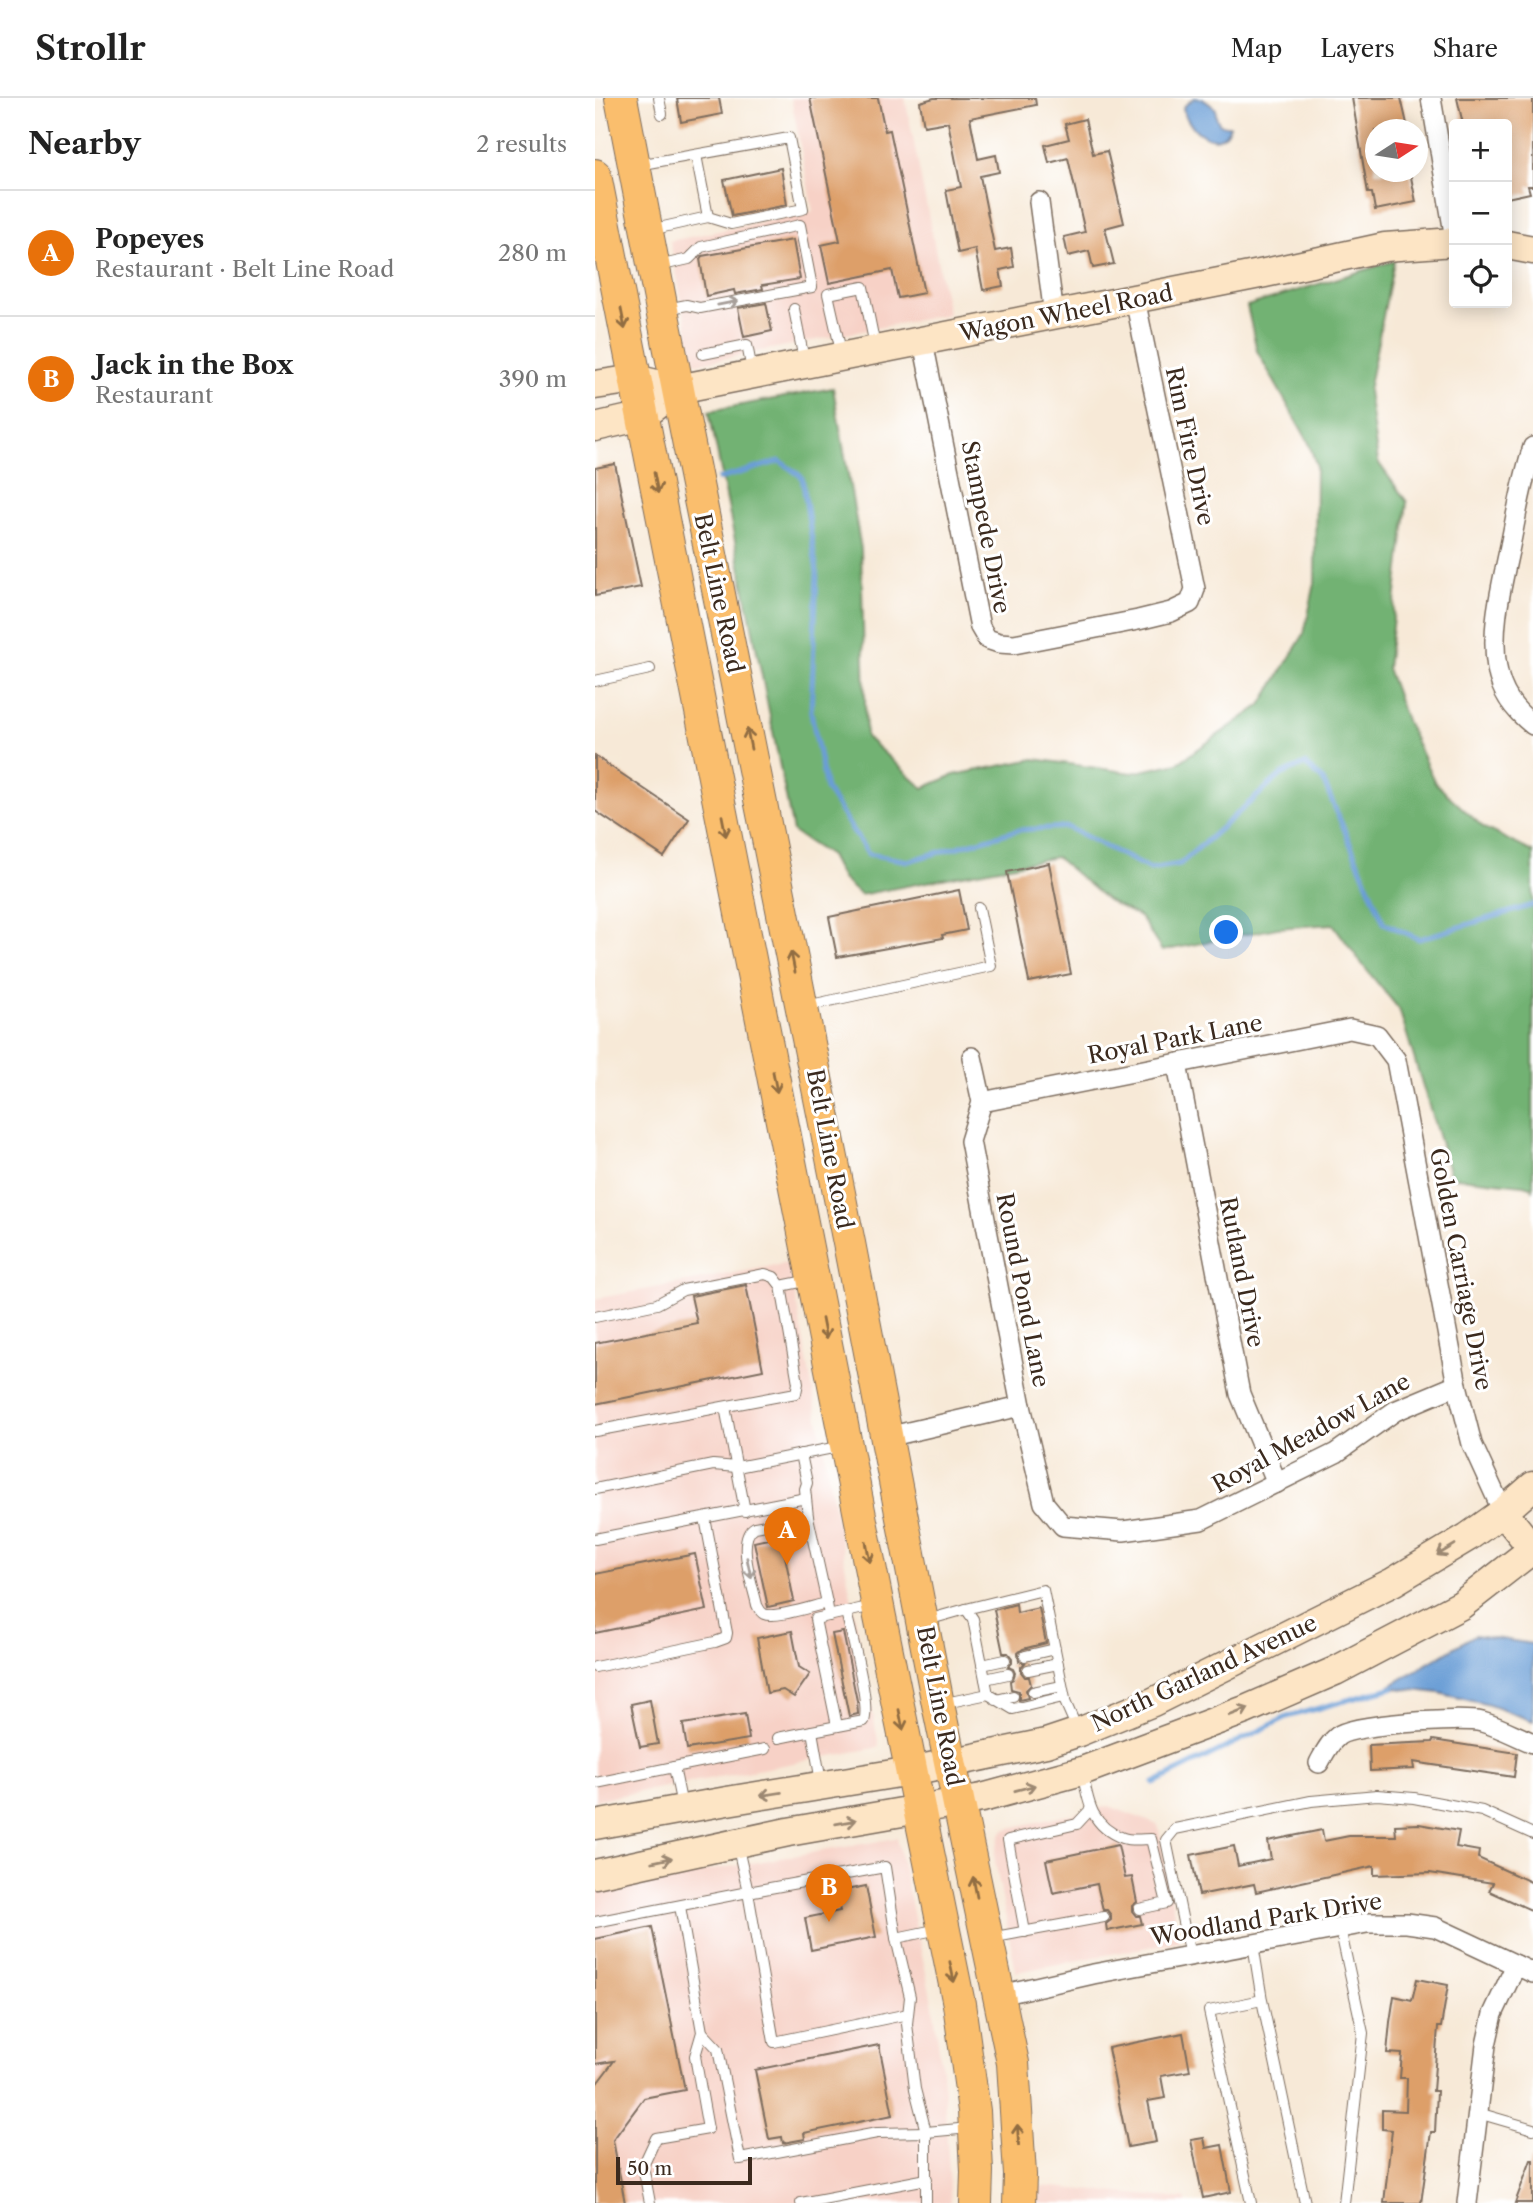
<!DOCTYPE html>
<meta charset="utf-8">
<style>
:root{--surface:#fff;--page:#f6f6f6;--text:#222;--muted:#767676;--line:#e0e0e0;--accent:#b45309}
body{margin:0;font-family:"Libre Caslon Text",serif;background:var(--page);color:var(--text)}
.controls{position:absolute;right:21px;top:21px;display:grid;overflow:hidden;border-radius:7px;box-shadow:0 4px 18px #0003}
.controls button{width:63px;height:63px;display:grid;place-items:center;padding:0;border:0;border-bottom:2px solid var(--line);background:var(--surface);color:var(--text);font:35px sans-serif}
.compass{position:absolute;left:770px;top:21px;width:63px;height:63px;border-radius:50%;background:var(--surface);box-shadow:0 4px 18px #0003;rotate:78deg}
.scale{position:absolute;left:21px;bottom:18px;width:136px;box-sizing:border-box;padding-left:7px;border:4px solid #3b2a1e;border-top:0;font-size:19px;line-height:24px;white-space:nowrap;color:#3b2a1e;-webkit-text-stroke:5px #fff;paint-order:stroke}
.you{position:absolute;left:632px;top:835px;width:24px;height:24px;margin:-18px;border:5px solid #fff;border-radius:50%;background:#1a73e8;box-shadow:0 0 0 10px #1a73e833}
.badge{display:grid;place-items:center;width:46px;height:46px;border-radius:50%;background:var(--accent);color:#fff;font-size:23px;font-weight:700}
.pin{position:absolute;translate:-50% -58px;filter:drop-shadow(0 2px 4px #0008)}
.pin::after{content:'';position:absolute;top:37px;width:24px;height:21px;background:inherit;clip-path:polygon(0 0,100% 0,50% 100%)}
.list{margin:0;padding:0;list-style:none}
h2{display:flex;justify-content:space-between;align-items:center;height:91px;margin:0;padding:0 28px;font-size:30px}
h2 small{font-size:23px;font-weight:400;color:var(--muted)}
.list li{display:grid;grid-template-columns:46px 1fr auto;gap:21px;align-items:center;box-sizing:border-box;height:126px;padding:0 28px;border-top:2px solid var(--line)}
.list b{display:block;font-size:26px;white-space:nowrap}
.list p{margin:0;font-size:23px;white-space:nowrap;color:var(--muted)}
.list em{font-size:23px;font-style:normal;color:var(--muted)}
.icon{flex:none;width:38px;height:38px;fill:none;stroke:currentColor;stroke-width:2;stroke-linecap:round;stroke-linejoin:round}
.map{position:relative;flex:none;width:938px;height:2105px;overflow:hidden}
header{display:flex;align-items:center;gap:42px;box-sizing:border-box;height:98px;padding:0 35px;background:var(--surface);border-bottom:2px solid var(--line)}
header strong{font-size:33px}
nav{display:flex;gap:38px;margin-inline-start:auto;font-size:24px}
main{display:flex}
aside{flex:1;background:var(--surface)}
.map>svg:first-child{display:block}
.built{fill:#f7d1c6}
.forest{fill:#72b273;stroke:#566e48;stroke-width:2}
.water{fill:#6b9ed6;stroke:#53647a;stroke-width:2}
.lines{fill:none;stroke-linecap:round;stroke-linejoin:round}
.stream{stroke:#6b9ed6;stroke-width:5}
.building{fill:#dd9f69}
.lane-casing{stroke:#7d6d5f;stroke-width:12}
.street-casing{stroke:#7d6d5f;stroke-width:22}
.secondary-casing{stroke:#7d6d5f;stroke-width:31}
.primary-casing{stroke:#7d6d5f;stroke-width:34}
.lane{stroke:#fff;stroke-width:10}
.street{stroke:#fff;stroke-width:19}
.secondary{stroke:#fde5c5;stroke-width:28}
.primary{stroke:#fabe6d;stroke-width:32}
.oneway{stroke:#a79f9a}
.oneway2{stroke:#916d42}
.oneway3{stroke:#9c8872}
.labels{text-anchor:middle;stroke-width:6;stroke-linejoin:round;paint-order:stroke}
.street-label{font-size:23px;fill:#3b2a1e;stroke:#fff}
</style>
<header>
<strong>Strollr</strong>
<nav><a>Map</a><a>Layers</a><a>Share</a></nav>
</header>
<main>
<aside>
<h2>Nearby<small>2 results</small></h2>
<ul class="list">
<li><span class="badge" style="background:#e8710a">A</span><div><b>Popeyes</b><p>Restaurant · Belt Line Road</p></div><em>280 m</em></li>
<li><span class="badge" style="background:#e8710a">B</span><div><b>Jack in the Box</b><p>Restaurant</p></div><em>390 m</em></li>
</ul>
</aside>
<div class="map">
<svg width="938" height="2105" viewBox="0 0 938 2105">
<rect width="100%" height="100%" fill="#fff"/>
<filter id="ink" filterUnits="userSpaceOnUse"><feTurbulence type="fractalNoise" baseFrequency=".0143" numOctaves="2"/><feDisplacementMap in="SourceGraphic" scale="14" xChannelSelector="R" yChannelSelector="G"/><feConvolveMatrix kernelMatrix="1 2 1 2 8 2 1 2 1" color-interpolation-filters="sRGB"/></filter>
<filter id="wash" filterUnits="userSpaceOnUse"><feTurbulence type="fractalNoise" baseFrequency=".00686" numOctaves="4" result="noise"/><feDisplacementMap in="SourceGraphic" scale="28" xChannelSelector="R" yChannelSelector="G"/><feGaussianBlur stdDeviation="1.57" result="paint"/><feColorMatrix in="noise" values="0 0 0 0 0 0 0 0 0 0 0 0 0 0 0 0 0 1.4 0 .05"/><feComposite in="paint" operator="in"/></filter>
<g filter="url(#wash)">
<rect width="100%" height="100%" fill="#f7e9d7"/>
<g class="built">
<path d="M 196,0 L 310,0 L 353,216 L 105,265 L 99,264 L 75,143 L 218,114 Z"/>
<path d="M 194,1165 L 284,1649 L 0,1702 L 0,1201 Z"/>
<path d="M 514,1708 L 563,1727 L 584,1843 L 421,1874 L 399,1757 L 406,1735 L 411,1731 Z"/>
<path d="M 302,1740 L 338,1908 L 348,1980 L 356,2105 L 0,2105 L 0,1792 Z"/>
<path d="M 445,2088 L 591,2101 L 591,2105 L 443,2105 Z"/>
</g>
<path class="forest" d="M 799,163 L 773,293 L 783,364 L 812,404 L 792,570 L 812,625 L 840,685 L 889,730 L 938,754 L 938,1093 L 937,1088 L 856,1079 L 804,911 L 770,870 L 738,826 L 682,830 L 567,853 L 545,819 L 512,802 L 461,759 L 265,797 L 247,781 L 235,758 L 198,734 L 114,313 L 238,290 L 266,451 L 271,639 L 328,690 L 359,677 L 439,661 L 537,675 L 583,665 L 666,607 L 709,536 L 720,485 L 721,366 L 713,343 L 662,253 L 652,208 Z"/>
<g class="water">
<path d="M 599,0 L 608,1 L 621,11 C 620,22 624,29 635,28 C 624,57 590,30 588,9 Z"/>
<path d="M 880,1537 L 938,1546 L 938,1623 L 894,1607 L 844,1595 L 793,1589 Z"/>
</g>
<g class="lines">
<g class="stream">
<path d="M 124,381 L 185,363 L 207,379 L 222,474 L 216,614 L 231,691 L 273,756 L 313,763 L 423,732 L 472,729 L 555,771 L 585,766 L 686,677 L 710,666 L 728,682 L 789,825 L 824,841 L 938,807"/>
<path d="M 559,1685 L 692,1619 L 799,1589"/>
</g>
</g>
<g id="blocks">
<g class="building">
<path d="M 82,0 L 124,0 L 127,16 L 86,24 Z"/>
<path d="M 215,0 L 283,0 L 290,33 L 295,32 L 329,195 L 303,200 L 297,172 L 234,185 L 226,147 L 245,143 Z"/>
<path d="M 339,0 L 440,0 L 441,7 L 375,20 L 383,61 L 401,57 L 404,74 L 385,78 L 400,153 L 416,150 L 419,169 L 405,172 L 408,188 L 388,192 L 380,151 L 363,155 L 351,92 L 366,89 L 353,24 L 329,28 L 325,4 Z"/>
<path d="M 757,0 L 806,0 L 812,26 L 796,26 L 797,32 L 780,32 L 780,74 L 815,74 L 821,104 L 780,112 L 777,95 L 773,95 Z"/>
<path d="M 862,0 L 938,0 L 938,88 L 933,88 L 935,95 L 912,100 L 912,26 L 868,26 Z"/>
<path d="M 490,21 L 498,56 L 512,53 L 529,125 L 510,130 L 519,166 L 498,170 L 494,153 L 473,158 L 469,139 L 490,134 L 473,60 L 454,65 L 450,47 L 474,41 L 470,26 Z"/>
<path d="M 186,70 L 192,107 L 137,118 L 129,82 Z"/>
<path d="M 198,142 L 205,181 L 167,187 L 168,191 L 140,196 L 139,192 L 111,198 L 105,161 L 107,158 Z"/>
<path d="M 171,205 L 177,233 L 149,239 L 143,210 Z"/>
<path d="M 20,366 L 46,489 L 0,498 L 0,370 Z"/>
<path d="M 0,658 L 94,721 L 69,759 L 0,713 Z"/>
<path d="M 454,765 L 476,876 L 434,884 L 412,774 Z"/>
<path d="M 364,792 L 372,832 L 347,837 L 348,840 L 242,859 L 234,819 Z"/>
<path d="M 151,1187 L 168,1272 L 0,1306 L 0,1245 L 102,1225 L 96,1198 Z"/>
<path d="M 186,1438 L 199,1503 L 173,1509 L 159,1444 Z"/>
<path d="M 100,1456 L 112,1512 L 0,1535 L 0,1476 Z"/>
<path d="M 421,1506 L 422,1515 L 444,1510 L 451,1545 L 428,1551 L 423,1555 L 424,1563 L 430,1565 L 426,1569 L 426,1574 L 430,1579 L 434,1579 L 436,1587 L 431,1592 L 433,1600 L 424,1602 L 424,1593 L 416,1591 L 415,1583 L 418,1581 L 420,1575 L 418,1571 L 413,1569 L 417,1565 L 417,1560 L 413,1555 L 408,1555 L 399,1512 Z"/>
<path d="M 197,1533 L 204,1569 L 215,1576 L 199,1599 L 188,1592 L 172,1595 L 162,1540 Z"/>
<path d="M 248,1534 L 262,1603 L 263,1616 L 254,1618 L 237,1536 Z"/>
<path d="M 55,1602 L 63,1646 L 45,1649 L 36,1606 Z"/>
<path d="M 150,1616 L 154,1641 L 92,1651 L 88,1626 Z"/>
<path d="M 838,1642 L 922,1655 L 919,1679 L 818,1664 L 819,1671 L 775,1673 L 774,1647 L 837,1644 Z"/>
<path d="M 824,1726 L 864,1733 L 861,1749 L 884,1753 L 883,1760 L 938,1785 L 938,1813 L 894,1793 L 898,1785 L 835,1775 L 779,1777 L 779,1768 L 661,1794 L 659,1786 L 604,1797 L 596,1757 L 639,1748 L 643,1768 L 676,1761 L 673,1743 L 727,1732 L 729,1743 L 754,1738 L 801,1738 L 800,1727 Z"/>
<path d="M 523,1747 L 530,1780 L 537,1779 L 542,1804 L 537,1808 L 537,1813 L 541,1818 L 545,1818 L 547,1826 L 512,1833 L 511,1826 L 516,1822 L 516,1817 L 512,1812 L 508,1812 L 502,1786 L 458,1795 L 451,1762 Z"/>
<path d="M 271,1788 L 281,1839 L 216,1852 L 210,1820 L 245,1813 L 241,1794 Z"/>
<path d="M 57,1829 L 90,1992 L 49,2000 L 18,2042 L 30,2105 L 0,2105 L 0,1988 L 19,1963 L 0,1966 L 0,1841 Z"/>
<path d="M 822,1881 L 853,1887 L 846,1929 L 843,1929 L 838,1993 L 842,1993 L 840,2034 L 836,2034 L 826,2105 L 789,2105 L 797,2032 L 787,2031 L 787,2012 L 811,2013 L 812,1980 L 805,1980 L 807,1956 L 792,1955 L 795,1924 L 799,1898 L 817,1902 Z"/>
<path d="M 588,1935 L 595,1973 L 566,1978 L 570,2000 L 553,2003 L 561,2044 L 533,2049 L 513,1950 Z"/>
<path d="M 284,1947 L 298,2017 L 209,2035 L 210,2041 L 188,2045 L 187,2039 L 174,2041 L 160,1972 Z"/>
<path d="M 609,2040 L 611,2050 L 627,2047 L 636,2094 L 608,2100 L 596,2042 Z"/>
<path d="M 936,2062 L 938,2062 L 938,2105 L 920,2105 Z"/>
</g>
</g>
</g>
<g filter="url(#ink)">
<use href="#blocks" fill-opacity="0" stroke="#7d6d5f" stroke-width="2"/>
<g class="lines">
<defs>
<g id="lane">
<path d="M 64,0 L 67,16"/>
<path d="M 43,67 L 194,40 L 208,111 L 136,126 L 113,119"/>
<path d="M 55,132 L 113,119 L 101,57"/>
<path d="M 63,168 L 94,161 L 106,149 L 205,127 L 217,189 L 105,210 L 92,207 L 71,211"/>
<path d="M 199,211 L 209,262"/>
<path d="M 108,256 L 152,247 L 157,272"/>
<path d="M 247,258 L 233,196 L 268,189 L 280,248"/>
<path d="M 0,583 L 55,571"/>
<path d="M 211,908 L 396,868 L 384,810"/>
<path d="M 0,1219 L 62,1206 L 88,1192 L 170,1176 L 179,1179 L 186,1188 L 215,1182"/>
<path d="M 130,1309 L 150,1413"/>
<path d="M 0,1333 L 201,1295 L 203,1285 L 186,1188"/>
<path d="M 206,1356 L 212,1385 L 210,1391 L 213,1419"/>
<path d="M 0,1391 L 118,1367 L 142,1369 L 248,1348"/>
<path d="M 0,1441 L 211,1400"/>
<path d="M 232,1505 C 218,1508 180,1521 169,1516 C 165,1514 164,1511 162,1507 C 158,1488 140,1440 160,1429 L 213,1419 L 232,1505 L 234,1518"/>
<path d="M 371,1511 L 448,1492 L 470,1601"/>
<path d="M 332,1522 L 371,1511 L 378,1521 L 393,1596 L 346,1606"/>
<path d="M 430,1558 L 460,1551"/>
<path d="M 387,1567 L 410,1562"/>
<path d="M 0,1569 L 120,1544 L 131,1540 L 132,1535 L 110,1420"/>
<path d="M 433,1572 L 463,1566"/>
<path d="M 390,1581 L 413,1576"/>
<path d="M 438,1594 L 467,1588"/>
<path d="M 393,1596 L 418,1611 L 468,1599 L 483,1633"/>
<path d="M 401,1602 L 418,1598"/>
<path d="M 242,1628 L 220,1521 L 251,1514"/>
<path d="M 217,1633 L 269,1623 C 276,1607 256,1535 251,1514 L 278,1508"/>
<path d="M 183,1640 L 217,1633 L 226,1684"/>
<path d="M 79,1669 L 170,1651"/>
<path d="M 488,1677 C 493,1705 497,1729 528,1740 C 536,1743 548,1741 556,1741 L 572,1805 L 544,1811"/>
<path d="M 0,1684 L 1,1685 L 79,1669 L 87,1708"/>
<path d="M 0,1824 L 153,1794 L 142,1746"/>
<path d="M 745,1830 L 768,1935 L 749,2105"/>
<path d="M 430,1834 L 413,1742 L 482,1726 L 495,1712"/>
<path d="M 301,1840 L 315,1899 L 312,1926 L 320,1991 L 331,2034 L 375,2030"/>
<path d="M 395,1840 L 509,1819"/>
<path d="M 658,1846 L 667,1902 L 710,2105"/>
<path d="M 595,1858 L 571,1742 L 580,1731 L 716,1703 L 782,1697 L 819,1700 L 887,1713 L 938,1736"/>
<path d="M 313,1916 L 179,1944 L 153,1794 L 290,1769 L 301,1840 L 344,1831"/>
<path d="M 107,1934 L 123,1951 L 145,2061 L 282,2035 L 331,2034 L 331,2105"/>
<path d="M 883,2015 L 938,2031"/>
<path d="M 55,2105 L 48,2068 L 61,2040 L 113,2031 L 100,1958 L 107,1934 L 85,1808"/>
<path d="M 206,2105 L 332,2081"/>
<path d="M 656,2105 L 614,1913 L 667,1902"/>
</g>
<g id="street">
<path d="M 836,0 L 859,135"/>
<path d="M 444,104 L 459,217"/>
<path d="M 328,244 L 385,529 L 392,541 L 404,545 L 419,546 L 543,522 L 576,514 L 595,505 L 600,491 L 540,201"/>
<path d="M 938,349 C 927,382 922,414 915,448 C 907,487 895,530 902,570 C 906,595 919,612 938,627"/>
<path d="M 377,959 L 387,1004 L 375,1043 L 426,1308 L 449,1405 L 468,1428 L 528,1433 L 606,1422 L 741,1355 L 800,1313 L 862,1287"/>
<path d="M 582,966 L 645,1296 L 682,1385"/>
<path d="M 387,1004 L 755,931 L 782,937 L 801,962 L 862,1287 L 877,1346 L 908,1414"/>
<path d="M 292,1339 L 426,1308"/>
<path d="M 724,1665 C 729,1656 734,1645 743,1638 C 757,1626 867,1619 887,1624 C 905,1629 921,1638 938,1645"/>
<path d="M 405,1897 L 498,1876 L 772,1825 L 812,1825 L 840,1829 L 938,1875"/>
<path d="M 872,2105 L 891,1947 L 898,1916 L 921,1867"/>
</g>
<g id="secondary">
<path d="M 912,147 L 938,152"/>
<path d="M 0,287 L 40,281 L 83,291 L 670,175 L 790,149 L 859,144"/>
<path d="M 0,329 L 48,318 L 65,305"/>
<path d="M 908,1414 L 938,1451"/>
<path d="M 0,1727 L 132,1703 L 316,1673 L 451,1645 L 484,1634 L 558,1604 L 798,1484 L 873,1439 L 908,1414 L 938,1388"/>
<path d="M 0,1776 L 193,1734 L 387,1700 L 487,1673 L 650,1612 L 740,1573 L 866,1507 L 938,1451"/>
</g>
<g id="primary">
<path d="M 26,0 L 67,212 L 254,1145 L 343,1606 L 418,1965 L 425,2077 L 424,2105"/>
<path d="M 0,77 L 285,1519 L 364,1906 L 379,2013 L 382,2073 L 381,2105"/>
</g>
</defs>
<use href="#lane" class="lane-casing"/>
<use href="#street" class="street-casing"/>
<use href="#secondary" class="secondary-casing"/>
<use href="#primary" class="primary-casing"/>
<use href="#lane" class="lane"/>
<use href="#street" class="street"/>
<use href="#secondary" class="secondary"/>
<use href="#primary" class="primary"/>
</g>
<defs><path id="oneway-shaft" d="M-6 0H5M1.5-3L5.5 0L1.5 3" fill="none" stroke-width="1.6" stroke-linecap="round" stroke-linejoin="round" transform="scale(1.75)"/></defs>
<g class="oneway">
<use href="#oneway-shaft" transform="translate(133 205) rotate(-11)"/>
<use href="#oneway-shaft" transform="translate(154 1470) rotate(78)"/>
</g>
<g class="oneway2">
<use href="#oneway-shaft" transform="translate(28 221) rotate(79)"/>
<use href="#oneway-shaft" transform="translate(61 385) rotate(79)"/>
<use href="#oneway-shaft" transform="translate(154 641) rotate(-101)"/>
<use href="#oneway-shaft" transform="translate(129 728) rotate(79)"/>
<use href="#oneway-shaft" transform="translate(198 864) rotate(-101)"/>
<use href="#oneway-shaft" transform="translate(180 984) rotate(79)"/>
<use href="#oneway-shaft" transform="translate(229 1231) rotate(79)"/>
<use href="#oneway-shaft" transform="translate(273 1454) rotate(79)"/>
<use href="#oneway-shaft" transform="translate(306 1622) rotate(79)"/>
<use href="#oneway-shaft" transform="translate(380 1789) rotate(-101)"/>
<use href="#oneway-shaft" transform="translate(357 1874) rotate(78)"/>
<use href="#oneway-shaft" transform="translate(423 2037) rotate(-93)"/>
</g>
<g class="oneway3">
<use href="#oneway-shaft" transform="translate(851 1452) rotate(149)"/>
<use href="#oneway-shaft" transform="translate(644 1614) rotate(-21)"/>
<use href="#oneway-shaft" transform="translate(430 1690) rotate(-15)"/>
<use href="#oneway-shaft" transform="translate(176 1696) rotate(171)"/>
<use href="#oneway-shaft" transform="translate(251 1724) rotate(-10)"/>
<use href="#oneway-shaft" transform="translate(67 1762) rotate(-12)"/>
</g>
</g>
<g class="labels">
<g class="street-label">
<text transform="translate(471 215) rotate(-11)" y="8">Wagon Wheel Road</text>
<text transform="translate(595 348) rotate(78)" y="8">Rim Fire Drive</text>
<text transform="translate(391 429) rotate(79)" y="8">Stampede Drive</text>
<text transform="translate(124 495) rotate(78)" y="8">Belt Line Road</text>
<text transform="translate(580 941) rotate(-11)" y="8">Royal Park Lane</text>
<text transform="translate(235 1051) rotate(79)" y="8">Belt Line Road</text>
<text transform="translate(866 1171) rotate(79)" y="8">Golden Carriage Drive</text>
<text transform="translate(647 1174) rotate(79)" y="8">Rutland Drive</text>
<text transform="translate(428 1192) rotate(79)" y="8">Round Pond Lane</text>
<text transform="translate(716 1335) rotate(-29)" y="8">Royal Meadow Lane</text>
<text transform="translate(609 1575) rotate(-25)" y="8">North Garland Avenue</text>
<text transform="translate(345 1608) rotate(79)" y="8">Belt Line Road</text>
<text transform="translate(671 1821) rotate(-9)" y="8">Woodland Park Drive</text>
</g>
</g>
</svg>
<div class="controls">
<button>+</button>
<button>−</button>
<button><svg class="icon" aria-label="locate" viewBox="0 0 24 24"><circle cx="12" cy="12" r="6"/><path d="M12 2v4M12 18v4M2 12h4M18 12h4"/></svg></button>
</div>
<svg class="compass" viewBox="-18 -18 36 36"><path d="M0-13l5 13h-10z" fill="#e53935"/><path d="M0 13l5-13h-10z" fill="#767676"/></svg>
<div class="scale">50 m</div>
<div class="you"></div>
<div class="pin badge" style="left:192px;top:1467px;background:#e8710a">A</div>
<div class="pin badge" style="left:234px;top:1824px;background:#e8710a">B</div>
</div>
</main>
